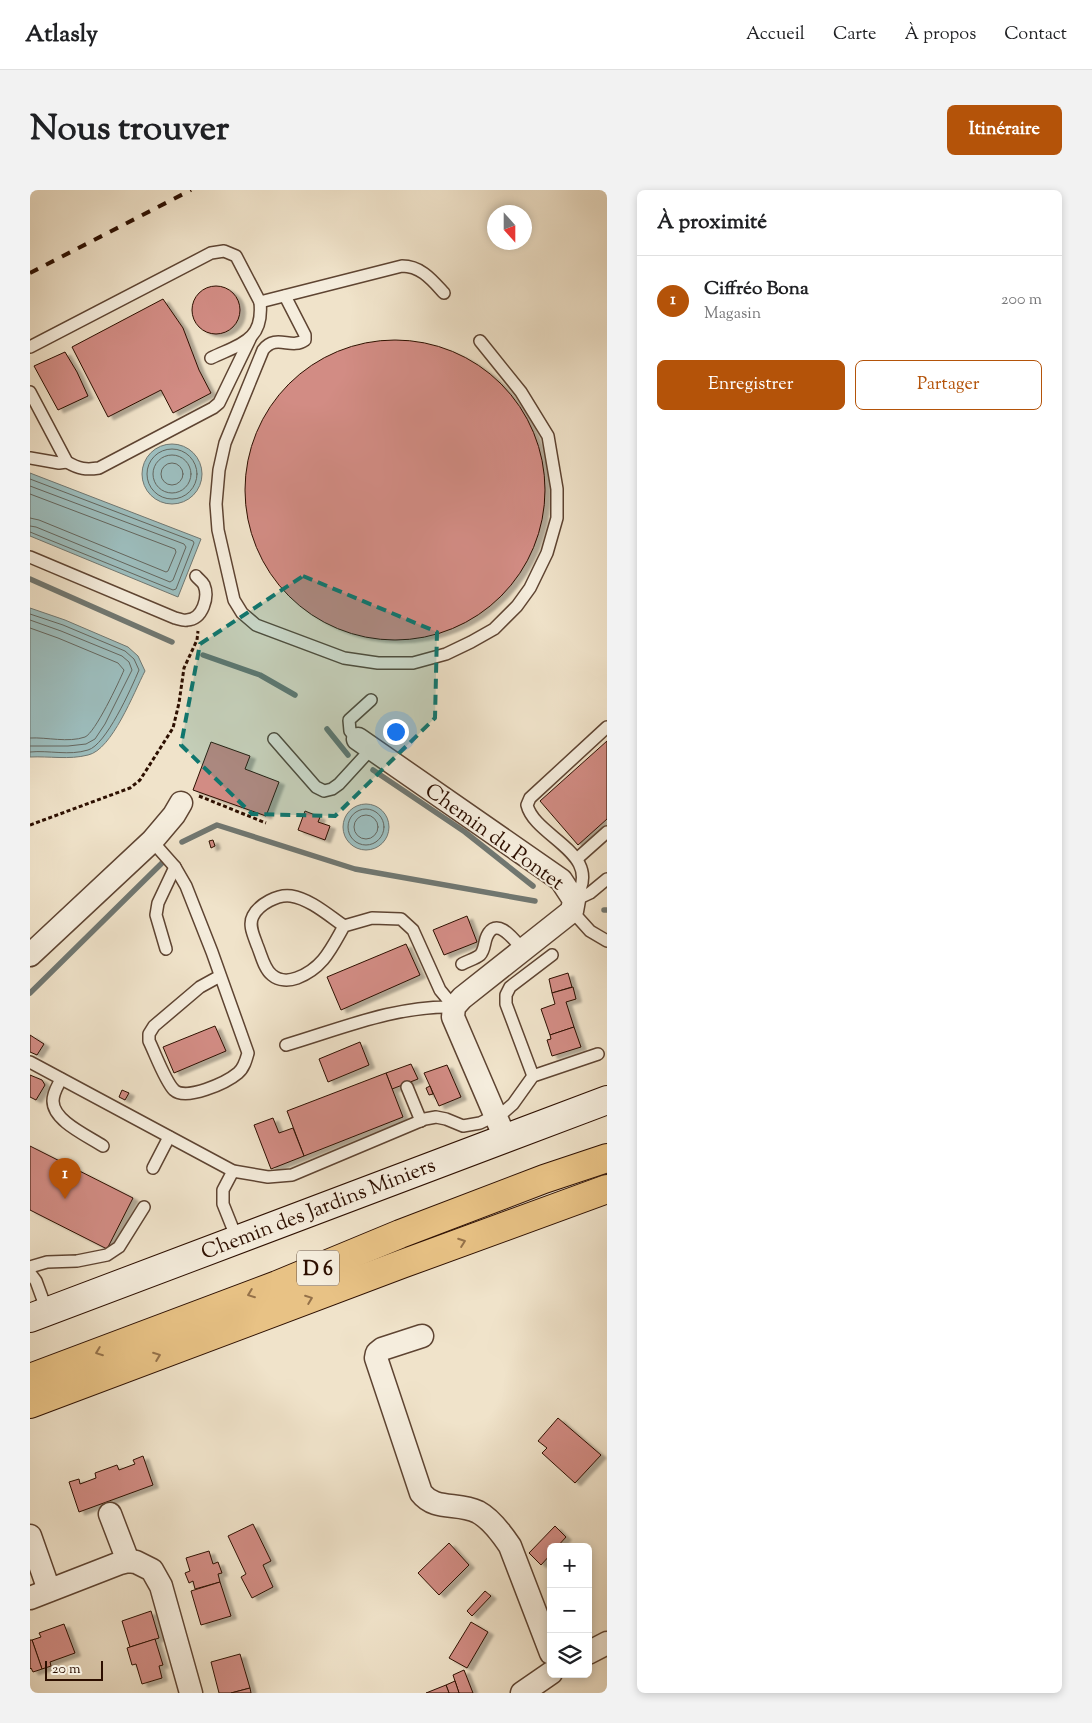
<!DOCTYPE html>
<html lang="fr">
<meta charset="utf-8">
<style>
:root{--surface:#fff;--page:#f2f2f2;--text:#202124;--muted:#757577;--line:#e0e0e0;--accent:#b45309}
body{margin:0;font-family:"Sorts Mill Goudy",serif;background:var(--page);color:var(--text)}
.controls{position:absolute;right:15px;bottom:15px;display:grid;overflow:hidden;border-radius:8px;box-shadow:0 2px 8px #0003}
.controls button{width:45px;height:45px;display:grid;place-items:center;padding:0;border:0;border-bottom:1px solid var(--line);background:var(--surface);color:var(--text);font:25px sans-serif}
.compass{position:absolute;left:457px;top:15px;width:45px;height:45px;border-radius:50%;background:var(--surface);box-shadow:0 2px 8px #0003;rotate:159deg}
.scale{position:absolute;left:15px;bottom:12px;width:58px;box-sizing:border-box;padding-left:5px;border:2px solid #2d0f00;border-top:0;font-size:14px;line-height:18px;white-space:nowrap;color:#2d0f00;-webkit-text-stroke:4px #f5eddd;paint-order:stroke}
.you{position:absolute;left:365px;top:541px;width:18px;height:18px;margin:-12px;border:4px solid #fff;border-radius:50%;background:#1a73e8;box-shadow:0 0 0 8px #1a73e833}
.badge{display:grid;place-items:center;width:32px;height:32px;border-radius:50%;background:var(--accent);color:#fff;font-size:16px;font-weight:700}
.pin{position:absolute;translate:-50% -41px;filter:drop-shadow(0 1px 2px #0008)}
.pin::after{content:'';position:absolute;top:26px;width:18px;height:15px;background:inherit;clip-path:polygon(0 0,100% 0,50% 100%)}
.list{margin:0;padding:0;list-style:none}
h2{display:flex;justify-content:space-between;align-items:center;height:65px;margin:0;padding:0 20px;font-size:21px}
h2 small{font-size:16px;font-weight:400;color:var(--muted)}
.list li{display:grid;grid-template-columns:32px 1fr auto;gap:15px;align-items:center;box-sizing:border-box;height:90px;padding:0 20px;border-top:1px solid var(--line)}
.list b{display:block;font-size:19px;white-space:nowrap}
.list p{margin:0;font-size:16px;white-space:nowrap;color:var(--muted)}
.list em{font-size:16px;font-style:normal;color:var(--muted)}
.actions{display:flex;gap:10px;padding:15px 20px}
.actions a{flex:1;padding:11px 0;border:1px solid var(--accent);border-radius:8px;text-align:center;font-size:18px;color:var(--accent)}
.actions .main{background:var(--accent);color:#fff}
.icon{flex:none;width:28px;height:28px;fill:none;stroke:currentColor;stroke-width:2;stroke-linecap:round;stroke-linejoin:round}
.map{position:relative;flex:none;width:577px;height:1503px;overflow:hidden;border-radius:8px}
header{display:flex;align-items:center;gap:30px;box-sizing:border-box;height:70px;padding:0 25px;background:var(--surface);border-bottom:1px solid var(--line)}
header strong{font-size:24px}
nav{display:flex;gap:28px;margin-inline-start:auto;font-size:18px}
.intro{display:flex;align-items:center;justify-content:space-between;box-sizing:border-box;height:120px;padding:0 30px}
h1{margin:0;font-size:35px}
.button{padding:12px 22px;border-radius:8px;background:var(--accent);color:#fff;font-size:18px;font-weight:700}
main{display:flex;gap:30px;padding:0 30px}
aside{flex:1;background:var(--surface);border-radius:8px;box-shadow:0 2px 8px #0003}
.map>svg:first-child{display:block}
.water{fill:#9cbdbd;stroke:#707771}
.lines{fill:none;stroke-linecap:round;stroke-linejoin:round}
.shore{stroke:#64665e;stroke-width:1}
.stream{stroke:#707771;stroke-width:5.5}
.building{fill:#d28c84;stroke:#2d0f00;filter:url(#shadow)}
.lane-casing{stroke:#5e4432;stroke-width:14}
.street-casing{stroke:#5e4432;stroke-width:25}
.secondary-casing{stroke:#2d0f00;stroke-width:30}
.highway-casing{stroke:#2d0f00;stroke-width:30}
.path{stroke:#2d0f00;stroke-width:3;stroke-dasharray:4 2.5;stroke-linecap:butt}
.lane{stroke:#f5eddd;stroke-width:11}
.street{stroke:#f5eddd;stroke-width:22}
.secondary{stroke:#f5eddd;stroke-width:28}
.highway{stroke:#e8c285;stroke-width:28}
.rail{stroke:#2d0f00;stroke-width:4;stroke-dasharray:9 9;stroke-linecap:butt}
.oneway{stroke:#947149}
.marked{fill:#0f766e;fill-opacity:0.2;stroke:#0f766e;stroke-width:4;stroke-dasharray:10 6;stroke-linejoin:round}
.labels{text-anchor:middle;stroke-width:4;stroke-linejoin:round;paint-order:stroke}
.shield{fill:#f5eddd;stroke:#695242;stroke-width:1}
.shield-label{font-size:20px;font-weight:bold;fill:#2d0f00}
.street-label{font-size:21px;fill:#2d0f00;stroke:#f5eddd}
</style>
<header>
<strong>Atlasly</strong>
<nav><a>Accueil</a><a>Carte</a><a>À propos</a><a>Contact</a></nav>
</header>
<div class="intro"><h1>Nous trouver</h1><a class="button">Itinéraire</a></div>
<main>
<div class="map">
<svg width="577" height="1503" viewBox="0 0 577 1503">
<defs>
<filter id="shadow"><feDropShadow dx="5.5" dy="3" stdDeviation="1" flood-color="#0004"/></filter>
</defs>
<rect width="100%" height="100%" fill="#f0e3ca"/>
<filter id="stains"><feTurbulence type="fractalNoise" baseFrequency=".004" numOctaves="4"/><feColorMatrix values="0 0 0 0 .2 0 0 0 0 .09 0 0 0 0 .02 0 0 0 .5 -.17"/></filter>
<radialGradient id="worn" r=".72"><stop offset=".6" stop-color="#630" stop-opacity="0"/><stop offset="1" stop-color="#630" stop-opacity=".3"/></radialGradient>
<g class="water">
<circle cx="142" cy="284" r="30"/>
<path d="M 0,283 L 171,349 L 148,407 L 0,346 Z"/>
<path d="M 0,418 L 35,430 L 98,457 L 108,466 L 115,481 C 104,502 82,560 58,565 C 39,570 19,566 0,567 Z"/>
<circle cx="336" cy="637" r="23"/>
</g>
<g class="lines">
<g class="shore">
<circle cx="142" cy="284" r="25"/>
<circle cx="142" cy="284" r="19"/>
<circle cx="142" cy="284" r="11"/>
<path d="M 0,289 L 163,351 L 164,353 L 146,399 L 143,400 L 0,342"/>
<path d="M 0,296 L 154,354 L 156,357 L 143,390 L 140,392 L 6,337 L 0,336"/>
<path d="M 0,304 L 145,359 L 146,362 L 138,381 L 136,382 L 9,330 L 0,328"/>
<path d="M 0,424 L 33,435 L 95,461 L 104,469 L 109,480 C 101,499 76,555 58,560 C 39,566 19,560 0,562"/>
<path d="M 0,430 L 31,441 L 92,466 L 99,472 L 102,480 L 75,534 L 65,549 L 56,554 L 38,556 L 0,556"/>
<path d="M 0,438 L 28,448 L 88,473 L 94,480 C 89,492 65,543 55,547 C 38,553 17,547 0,548"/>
<circle cx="336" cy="637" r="18"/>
<circle cx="336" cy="637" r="12"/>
</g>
<g class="stream">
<path d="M 0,389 L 142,452"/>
<path d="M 173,465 L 230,485 L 265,505"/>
<path d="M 297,539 L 318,565"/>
<path d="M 343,580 L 435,642 L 503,696"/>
<path d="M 152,652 L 187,635 L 325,679 L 505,711"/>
<path d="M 574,720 L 577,720"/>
<path d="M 0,803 L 132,673"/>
</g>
</g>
<g class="building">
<circle cx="186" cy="120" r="24"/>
<path d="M 133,109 L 153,138 L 169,180 L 181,203 L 143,223 L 131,200 L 78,227 L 42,157 Z"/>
<circle cx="365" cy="300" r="150"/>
<path d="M 35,162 L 47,182 L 58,206 L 28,220 L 4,176 Z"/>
<path d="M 577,551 L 577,629 L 548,655 L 510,611 Z"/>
<path d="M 181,552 L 220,566 L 215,579 L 249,592 L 236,626 L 163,600 Z"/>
<path d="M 275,621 L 290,627 L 288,632 L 300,636 L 295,650 L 268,640 Z"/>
<path d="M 183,650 L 185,656 L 181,658 L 179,651 Z"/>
<path d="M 437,726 L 447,752 L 414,765 L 403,740 Z"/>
<path d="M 376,754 L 390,785 L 311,820 L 297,787 Z"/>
<path d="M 538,783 L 542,797 L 522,803 L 519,789 Z"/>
<path d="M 543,797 L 546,809 L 536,812 L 544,837 L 520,845 L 511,819 L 525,814 L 522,803 Z"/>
<path d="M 185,836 L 196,861 L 144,883 L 133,857 Z"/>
<path d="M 544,837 L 551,857 L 522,866 L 517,850 L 521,849 L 520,845 Z"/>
<path d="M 0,845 L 14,854 L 7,865 L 0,862 Z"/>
<path d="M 330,852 L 339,875 L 298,892 L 289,869 Z"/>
<path d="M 381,874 L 388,889 L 362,899 L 356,883 Z"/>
<path d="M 417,875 L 431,907 L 409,916 L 394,883 Z"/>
<path d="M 356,883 L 373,927 L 274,966 L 257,921 Z"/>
<path d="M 0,885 L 12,890 L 15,895 L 6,910 L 0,907 Z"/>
<path d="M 400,896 L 403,904 L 399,905 L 396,898 Z"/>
<path d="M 92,900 L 99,903 L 95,910 L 89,907 Z"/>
<path d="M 243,928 L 249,943 L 263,938 L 274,966 L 241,979 L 224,935 Z"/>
<path d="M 0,956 L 103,1008 L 77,1059 L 0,1020 Z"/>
<path d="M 528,1228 L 571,1265 L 545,1293 L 512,1263 L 517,1258 L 508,1251 Z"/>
<path d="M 113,1266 L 123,1295 L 49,1322 L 39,1292 L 49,1289 L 50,1294 L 66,1288 L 65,1283 L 87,1275 L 89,1280 L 105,1274 L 103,1270 Z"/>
<path d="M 223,1334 L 241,1371 L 233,1375 L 243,1397 L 222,1408 L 211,1387 L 216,1384 L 198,1346 Z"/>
<path d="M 525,1336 L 536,1347 L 527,1357 L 521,1357 L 521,1364 L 511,1375 L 499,1363 Z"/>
<path d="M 419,1353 L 439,1375 L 409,1405 L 388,1383 Z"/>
<path d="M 179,1361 L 183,1374 L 188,1372 L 192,1383 L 188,1384 L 190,1392 L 165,1399 L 163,1391 L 159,1393 L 155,1383 L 160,1381 L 156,1368 Z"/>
<path d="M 190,1392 L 201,1426 L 171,1435 L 161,1401 Z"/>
<path d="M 455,1401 L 461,1406 L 442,1426 L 437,1421 Z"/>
<path d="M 121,1421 L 129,1448 L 100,1457 L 92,1431 Z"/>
<path d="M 441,1432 L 458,1442 L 437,1478 L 419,1468 Z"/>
<path d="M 34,1434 L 45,1463 L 20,1472 L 21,1476 L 12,1479 L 2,1450 L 11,1447 L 9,1443 Z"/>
<path d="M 125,1449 L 133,1475 L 129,1476 L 132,1488 L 112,1494 L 106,1474 L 102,1475 L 97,1458 Z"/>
<path d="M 0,1450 L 2,1450 L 12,1479 L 3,1482 L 1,1478 L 0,1479 Z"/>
<path d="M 210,1464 L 220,1498 L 201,1503 L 189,1503 L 181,1472 Z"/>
<path d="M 434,1480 L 443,1503 L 429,1503 L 423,1485 Z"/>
<path d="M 425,1491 L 429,1503 L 419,1503 L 416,1495 Z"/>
<path d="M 416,1495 L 419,1503 L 396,1503 Z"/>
<path d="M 220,1498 L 221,1503 L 201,1503 Z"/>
</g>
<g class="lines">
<defs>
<g id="lane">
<path d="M 255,106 L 275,145 L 275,150 C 261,160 246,143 233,160 L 195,253 L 189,280 L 186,314 L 188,340 L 204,410 L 212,423 L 226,435 L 314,468 L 348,473 L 383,473 L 416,464 L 441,452 L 464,439 L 487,416 L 500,398 L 517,363 L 527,328 L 527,299 L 518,246 L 491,202 L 450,151"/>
<path d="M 0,157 L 181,63 L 194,61 L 206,66 L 230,112 L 372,76 C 391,76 402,90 414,103"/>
<path d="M 181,168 C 210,154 234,151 230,112"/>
<path d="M 0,202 L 37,272 C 49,279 56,280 69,278 L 183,218 L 189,213 L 220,149"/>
<path d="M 0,268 L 29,273 L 37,272"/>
<path d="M 0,367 L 145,428 C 149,429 154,431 157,430 C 173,429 179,407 174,395 C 172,391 168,389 166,386"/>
<path d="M 244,549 L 286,597 L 294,601 L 302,599 L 309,594 L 342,558"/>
<path d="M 328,549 L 320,541 L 319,530 L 341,510"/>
<path d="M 122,651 L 145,677 L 156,696 L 182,762 L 218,863 C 216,870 214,878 208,883 C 196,893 156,911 144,900 C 135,891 125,863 119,851 L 119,844 L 124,836 L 170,797 L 190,786"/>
<path d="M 549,667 L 577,642"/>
<path d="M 544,710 C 577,664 505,648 497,615 L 500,608 L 577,537"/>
<path d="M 545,710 L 560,703 L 577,689"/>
<path d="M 542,721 L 560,741 L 577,751"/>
<path d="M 136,759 L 126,725 L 128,713 L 145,677"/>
<path d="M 432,774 C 437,771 445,769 450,765 C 455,760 454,752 457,746 C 467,725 485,751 493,760"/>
<path d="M 256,855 C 310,839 367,815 424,817 L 410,800 L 383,740 L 371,729 L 342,728 L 314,736 C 301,759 293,778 267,788 C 259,791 249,791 242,785 C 234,779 231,764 227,755 C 224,746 218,735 223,726 C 229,714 248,704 261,706 C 280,709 298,725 314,736"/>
<path d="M 0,872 L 203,981 L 238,987 L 262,985 L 395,929 L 406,927 L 416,929 L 433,936 L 450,933 L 475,921 L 483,914 L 503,886 L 568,864"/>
<path d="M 503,886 L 476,814 L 476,805 L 480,797 L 522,765"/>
<path d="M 31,889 C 28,896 23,902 23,911 C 23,931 58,946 73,956"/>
<path d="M 377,897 L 391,931"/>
<path d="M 123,978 L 139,947"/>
<path d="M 203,981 L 193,1000 L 193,1014 L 207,1049"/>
<path d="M 0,1077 L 17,1072 L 47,1071 L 77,1065 L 89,1057 L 114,1017"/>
<path d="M 0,1083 L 6,1091 L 17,1121"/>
</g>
<g id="street">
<path d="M 328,549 L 531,690 L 544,710 L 542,721 L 432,808 L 424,817 L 423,827 L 475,948"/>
<path d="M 0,765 L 122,651 L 144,625 L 151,613"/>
<path d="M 392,1146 L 352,1159 L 347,1163 L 346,1168 L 391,1303 C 405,1321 428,1312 448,1322 C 461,1329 472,1344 480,1356 L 521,1463"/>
<path d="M 80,1324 L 98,1371"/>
<path d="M 0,1346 L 19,1400"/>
<path d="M 0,1408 L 90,1373 L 98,1371 L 106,1372 L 122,1380 L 131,1396 L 161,1503"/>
<path d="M 558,1463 L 577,1453"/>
<path d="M 492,1503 L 521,1483"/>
</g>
<path id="secondary" d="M 0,1128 L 577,910"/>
<g id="highway">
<path d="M 0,1188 L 247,1095 L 370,1044 L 514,989 L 577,968"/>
<path d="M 0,1214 L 372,1074 L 577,999"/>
</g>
</defs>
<use href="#lane" class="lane-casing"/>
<use href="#street" class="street-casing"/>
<use href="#secondary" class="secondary-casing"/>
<use href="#highway" class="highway-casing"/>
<g class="path">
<path d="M 169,606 L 236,633"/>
<path d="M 0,635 L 100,598 L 110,590 L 143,538 L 149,513 L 154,478 L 167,450 L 168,441"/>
</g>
<use href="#lane" class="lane"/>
<use href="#street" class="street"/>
<use href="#secondary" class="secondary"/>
<use href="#highway" class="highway"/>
<path class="rail" d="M 0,83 L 161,0"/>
</g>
<defs><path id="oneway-chevron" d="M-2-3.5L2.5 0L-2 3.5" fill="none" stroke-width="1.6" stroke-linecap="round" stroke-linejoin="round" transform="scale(1.25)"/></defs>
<g class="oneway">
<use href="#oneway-chevron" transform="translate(432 1052) rotate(-20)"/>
<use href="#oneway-chevron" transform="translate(221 1104) rotate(159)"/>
<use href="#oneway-chevron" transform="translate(279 1109) rotate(-21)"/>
<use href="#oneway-chevron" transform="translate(69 1162) rotate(159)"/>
<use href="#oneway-chevron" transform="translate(127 1166) rotate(-21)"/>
</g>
<path class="marked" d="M 273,386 L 407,442 L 405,528 L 305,626 L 222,624 L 151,555 L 170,454 Z"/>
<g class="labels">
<rect class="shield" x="267" y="1060.5" width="42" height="35" rx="4"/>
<g class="shield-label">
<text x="288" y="1085">D 6</text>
</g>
<g class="street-label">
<text transform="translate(465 646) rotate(36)" y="7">Chemin du Pontet</text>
<text transform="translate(288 1018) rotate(-21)" y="7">Chemin des Jardins Miniers</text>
</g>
</g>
<rect width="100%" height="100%" filter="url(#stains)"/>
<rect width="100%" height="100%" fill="url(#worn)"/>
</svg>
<div class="controls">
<button>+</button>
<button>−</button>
<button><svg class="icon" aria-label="layers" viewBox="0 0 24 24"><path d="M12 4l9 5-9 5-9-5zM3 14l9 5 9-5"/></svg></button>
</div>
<svg class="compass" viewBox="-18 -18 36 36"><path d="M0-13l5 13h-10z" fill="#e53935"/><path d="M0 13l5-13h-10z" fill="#757577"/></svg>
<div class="scale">20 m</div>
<div class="you"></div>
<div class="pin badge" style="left:35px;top:1009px">1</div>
</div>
<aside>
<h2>À proximité<small></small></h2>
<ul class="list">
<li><span class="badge">1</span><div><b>Ciffréo Bona</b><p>Magasin</p></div><em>200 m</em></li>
</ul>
<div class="actions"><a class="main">Enregistrer</a><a>Partager</a></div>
</aside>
</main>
